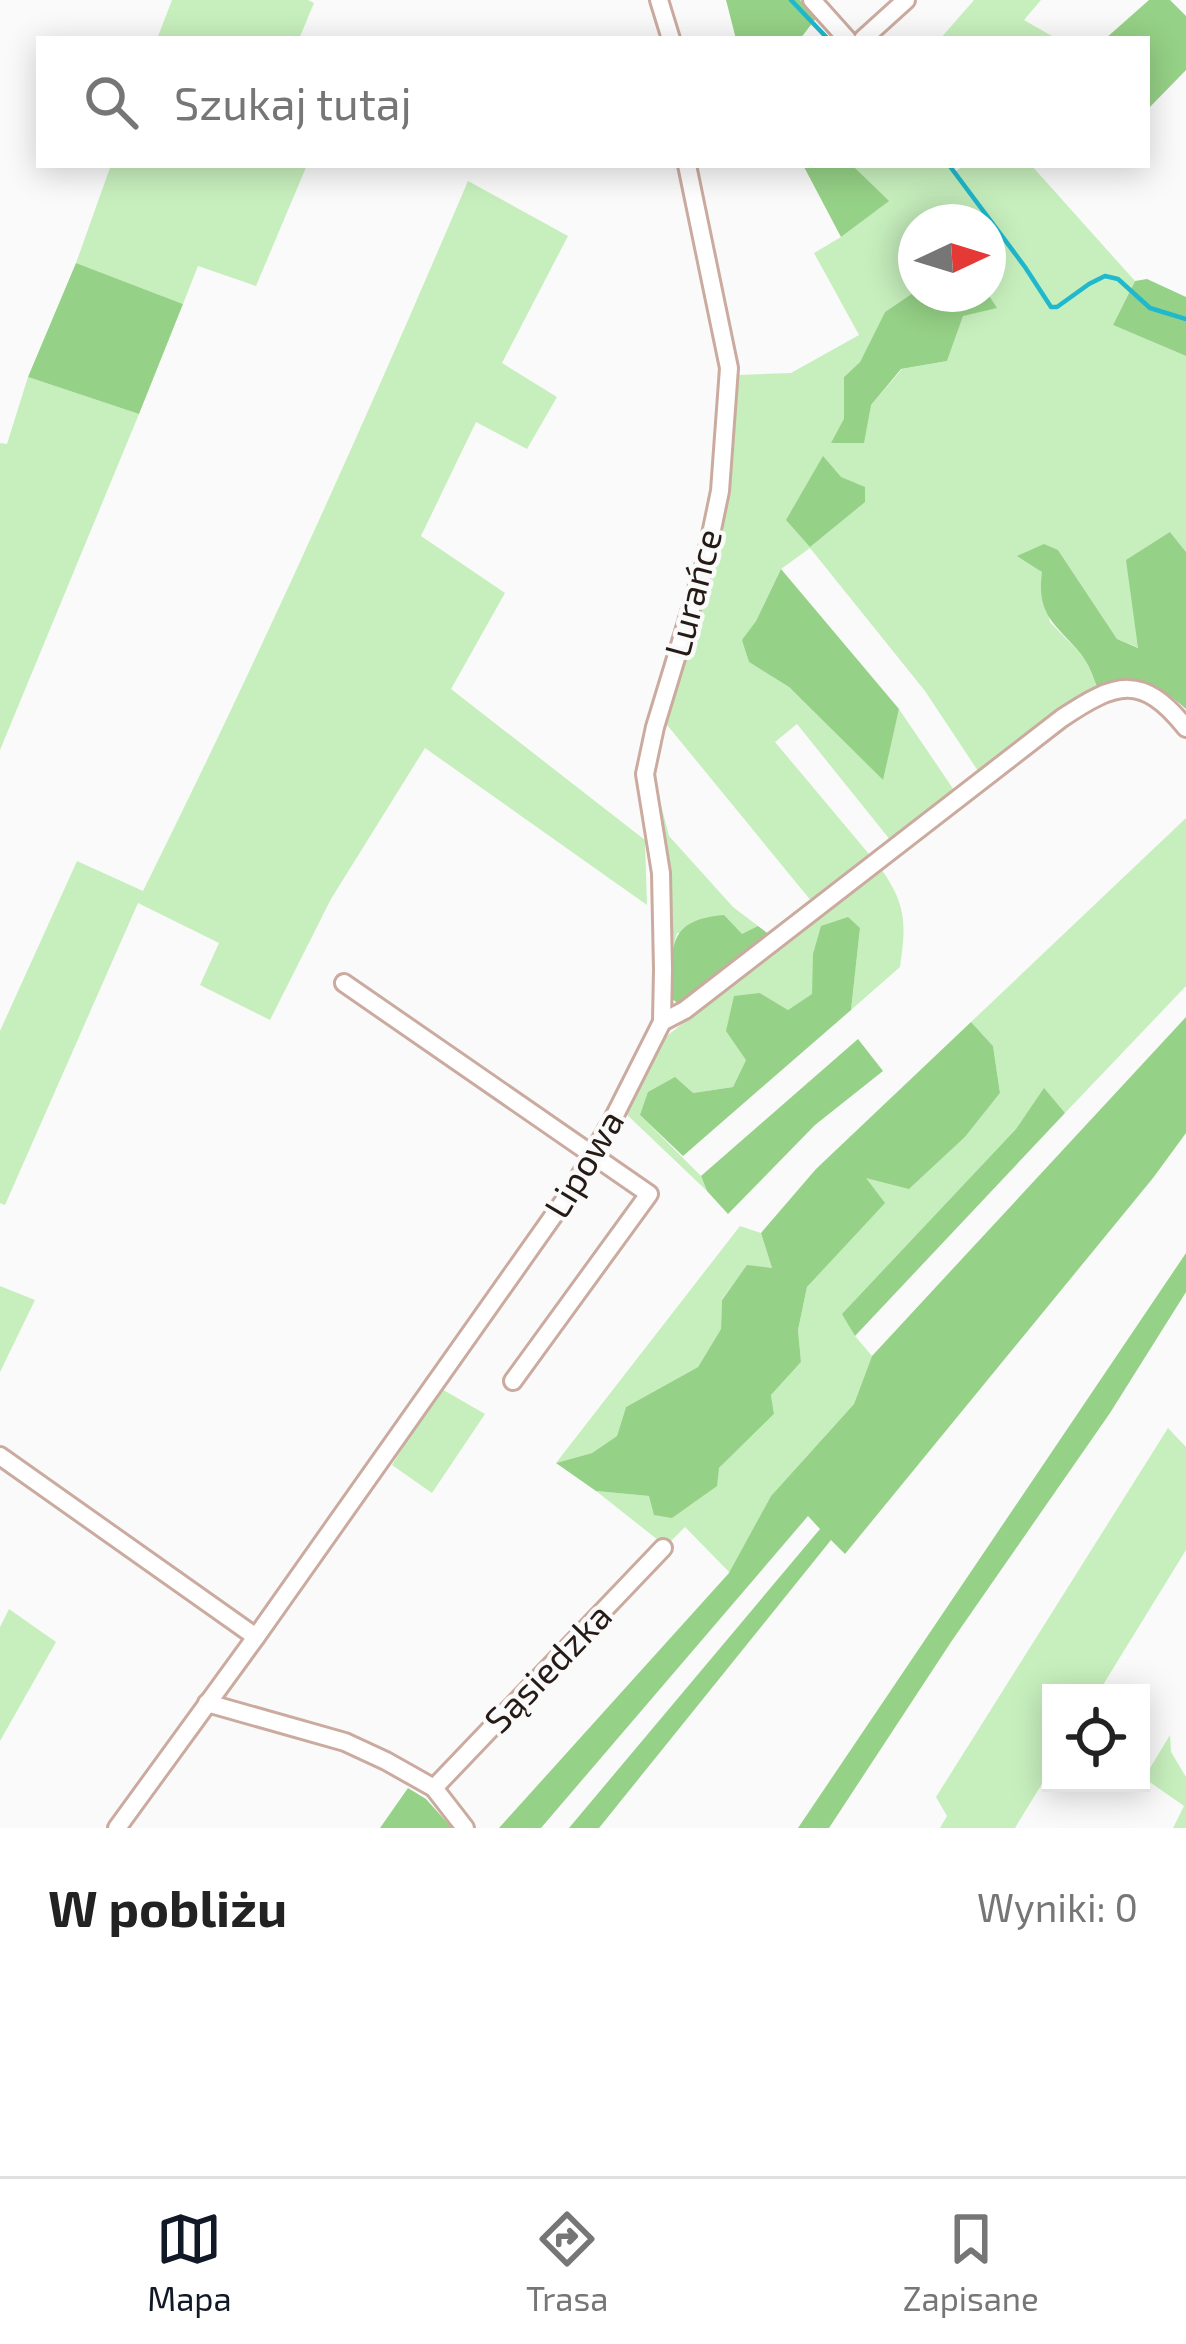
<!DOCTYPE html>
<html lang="pl">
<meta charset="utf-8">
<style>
:root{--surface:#fff;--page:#f2f2f2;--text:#222;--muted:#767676;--line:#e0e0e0;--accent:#111827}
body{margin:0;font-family:"Exo 2",sans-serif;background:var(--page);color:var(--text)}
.controls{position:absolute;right:36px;bottom:36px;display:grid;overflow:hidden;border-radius:0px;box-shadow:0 6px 30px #0003}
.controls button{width:108px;height:108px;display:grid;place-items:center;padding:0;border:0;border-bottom:3px solid var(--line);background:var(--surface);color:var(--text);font:60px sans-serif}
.compass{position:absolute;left:898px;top:204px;width:108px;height:108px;border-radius:50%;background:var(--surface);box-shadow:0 6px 30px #0003;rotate:86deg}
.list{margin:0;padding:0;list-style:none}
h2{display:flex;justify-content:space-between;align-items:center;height:156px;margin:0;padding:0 48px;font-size:51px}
h2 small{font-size:39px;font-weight:400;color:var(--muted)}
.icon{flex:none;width:66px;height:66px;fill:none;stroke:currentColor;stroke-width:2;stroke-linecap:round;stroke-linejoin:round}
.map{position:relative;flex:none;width:1186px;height:1828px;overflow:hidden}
.search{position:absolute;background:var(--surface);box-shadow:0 6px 30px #0003;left:36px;right:36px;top:36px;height:132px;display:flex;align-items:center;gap:30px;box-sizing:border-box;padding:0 42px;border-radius:0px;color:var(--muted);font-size:45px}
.sheet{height:348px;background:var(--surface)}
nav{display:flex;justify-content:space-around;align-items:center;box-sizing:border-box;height:168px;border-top:3px solid var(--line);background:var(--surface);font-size:33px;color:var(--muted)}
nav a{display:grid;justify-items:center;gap:6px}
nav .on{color:var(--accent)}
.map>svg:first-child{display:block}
.green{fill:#c7efbd;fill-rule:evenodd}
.forest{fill:#95d186}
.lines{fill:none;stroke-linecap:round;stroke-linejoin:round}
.stream{stroke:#20b8cc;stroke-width:4.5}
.street-casing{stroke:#cbab9f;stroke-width:22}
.street{stroke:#fff;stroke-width:16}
.labels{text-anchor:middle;stroke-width:9;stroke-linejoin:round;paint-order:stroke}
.street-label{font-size:36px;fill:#251a15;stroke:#fafafa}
</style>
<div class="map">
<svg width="1186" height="1828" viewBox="0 0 1186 1828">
<rect width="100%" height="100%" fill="#fafafa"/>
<g class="green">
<path d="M 172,0 L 308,0 L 314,3 L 299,39 L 157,39 Z"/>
<path d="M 974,0 L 1041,0 L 1024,20 L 1057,39 L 940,39 Z"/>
<path d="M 111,165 L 307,165 L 256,286 L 198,266 L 183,304 L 76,263 Z"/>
<path d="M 852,165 L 951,165 L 956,171 L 964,165 L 1031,165 L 1135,281 L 1113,325 L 1186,356 L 1186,552 L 1170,532 L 1139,648 L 1117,639 L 1058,550 L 1036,567 L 1042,572 L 1050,622 L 1085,658 L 1098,689 L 980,774 L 925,691 L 810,548 L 781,569 L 756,621 L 743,640 L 749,662 L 789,687 L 882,779 L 899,709 L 956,793 L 891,841 L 797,724 L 775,742 L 869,854 L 812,902 L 663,720 C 686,658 708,595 721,531 C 732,481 731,430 732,380 L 738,375 L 791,373 L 859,335 L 814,253 L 841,237 L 888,201 ZM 916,222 L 988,222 L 988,294 L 996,308 L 963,315 L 947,361 L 902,369 L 871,405 L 844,419 L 844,377 L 860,362 L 885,312 L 916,291 Z"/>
<path d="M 468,181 L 568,236 L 502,363 L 557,397 L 527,449 L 476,422 L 421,536 L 505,593 L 451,689 L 645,840 L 647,905 L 425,748 L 331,899 L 270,1020 L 200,985 L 219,943 L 138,903 L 5,1205 L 0,1203 L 0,1031 L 77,861 L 143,891 C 259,658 366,420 468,181 Z"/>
<path d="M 28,377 L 139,414 L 0,750 L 0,443 L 7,444 Z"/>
<path d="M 659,797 L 669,836 L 733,907 L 758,926 L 742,935 L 677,933 L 672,951 L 669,886 Z"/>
<path d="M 1186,818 L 1186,986 L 1065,1113 L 1044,1089 L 1016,1129 L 843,1314 L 855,1336 L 872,1356 L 854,1404 L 771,1496 L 730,1573 L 685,1527 L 668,1544 L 658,1540 L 596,1491 L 649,1496 L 719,1468 L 774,1414 L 771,1395 L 801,1362 L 798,1330 L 807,1287 L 884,1203 L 864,1177 L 910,1188 L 965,1137 L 1000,1093 L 993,1046 L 971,1022 Z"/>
<path d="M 881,869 C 907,905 906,925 900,967 L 851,1010 L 860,928 L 813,954 L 813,994 L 788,1010 L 760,993 L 746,1060 L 733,1087 L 693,1093 L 640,1115 L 701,1176 L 707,1191 L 623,1111 L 659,1042 Z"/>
<path d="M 740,1226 L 761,1233 L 772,1268 L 747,1266 L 722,1299 L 721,1329 L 698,1367 L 626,1407 L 617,1436 L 592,1453 L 556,1463 Z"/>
<path d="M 0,1286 L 35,1300 L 0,1372 Z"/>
<path d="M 440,1388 L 485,1414 L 432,1493 L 392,1465 Z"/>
<path d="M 1168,1428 L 1186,1447 L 1186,1550 L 1098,1693 L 1051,1693 L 1051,1769 L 1015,1828 L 940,1828 L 947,1816 L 936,1797 Z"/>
<path d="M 9,1609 L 56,1642 L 0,1741 L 0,1627 Z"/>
<path d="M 1170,1735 L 1171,1752 L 1186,1777 L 1186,1828 L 1173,1828 L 1184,1806 L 1144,1778 Z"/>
</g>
<g class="forest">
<path d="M 726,0 L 800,0 L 817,17 L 800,39 L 736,39 Z"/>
<path d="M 1149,0 L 1170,0 L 1186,16 L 1186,70 L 1148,109 L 1147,39 L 1105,39 Z"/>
<path d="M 803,165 L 852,165 L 889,201 L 841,237 Z"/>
<path d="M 76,263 L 183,304 L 139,414 L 28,377 Z"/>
<path d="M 1147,279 L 1186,297 L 1186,356 L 1113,325 L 1135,281 Z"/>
<path d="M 916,291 L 916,294 L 988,294 L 997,308 L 963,316 L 947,361 L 901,369 L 871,405 L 864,443 L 831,443 L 844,419 L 844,377 L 860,362 L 885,312 Z"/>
<path d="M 823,456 L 841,477 L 865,487 L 865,502 L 810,547 L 786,520 Z"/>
<path d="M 1170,532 L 1186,552 L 1186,709 C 1157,682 1136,676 1098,689 C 1093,677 1089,664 1081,654 C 1056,624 1036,616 1042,572 L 1017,556 L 1044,544 L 1058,550 L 1117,639 L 1138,648 L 1126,560 Z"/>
<path d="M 781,569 L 899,709 L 883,780 L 789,687 L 749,662 L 742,640 L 756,621 Z"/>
<path d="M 724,915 L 742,934 L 758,926 L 771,936 L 680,1005 L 671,998 C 672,949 665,920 724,915 Z"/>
<path d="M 848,917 L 860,928 L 851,1010 L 683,1156 L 640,1115 L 648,1092 L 675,1077 L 693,1093 L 733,1087 L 746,1060 L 726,1031 L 734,996 L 760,993 L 788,1010 L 812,994 L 813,954 L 821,926 Z"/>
<path d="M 1186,1017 L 1186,1133 L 1153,1178 L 845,1554 L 831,1540 L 599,1828 L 569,1828 L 820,1529 L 808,1516 L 541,1828 L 499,1828 L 729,1573 L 771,1496 L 854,1404 L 872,1356 Z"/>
<path d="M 971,1022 L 993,1046 L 1000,1093 L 965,1137 L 909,1189 L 866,1178 L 885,1203 L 807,1287 L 798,1330 L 801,1362 L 771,1395 L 774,1414 L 719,1468 L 717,1486 L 672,1518 L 654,1515 L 649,1496 L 596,1491 L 556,1463 L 592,1453 L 617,1436 L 626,1407 L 698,1367 L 721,1329 L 722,1300 L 747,1265 L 772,1268 L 761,1233 L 816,1169 Z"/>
<path d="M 858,1039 L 883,1071 L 815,1125 L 728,1214 L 707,1191 L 701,1176 Z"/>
<path d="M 1044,1088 L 1065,1113 L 855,1336 L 842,1314 L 1016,1129 Z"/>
<path d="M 1186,1253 L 1186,1292 L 1110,1413 L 951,1642 L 829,1828 L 798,1828 Z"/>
<path d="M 408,1788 L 426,1799 L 452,1828 L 380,1828 Z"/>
</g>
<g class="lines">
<g class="stream">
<path d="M 791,0 L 828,39"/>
<path d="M 949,165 L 1025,267 L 1051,307 L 1057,307 L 1089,284 L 1105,276 L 1118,279 L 1150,308 L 1186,319"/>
</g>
<defs>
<g id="street">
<path d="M 659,0 L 671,39"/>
<path d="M 812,0 L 847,39"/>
<path d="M 863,39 L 906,0"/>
<path d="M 344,983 L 649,1194 L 513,1381"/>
<path d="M 662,1022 L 685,1010 L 1062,718 C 1116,682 1142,673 1186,728"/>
<path d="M 0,1456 L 256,1637"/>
<path d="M 207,1703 L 345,1742 L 386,1761 L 434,1788 L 465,1828"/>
<path d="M 434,1788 L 663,1548"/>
<path d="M 117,1828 L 256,1637 L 573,1188 L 614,1117 L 662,1022 L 663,969 L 661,873 L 645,774 L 655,727 L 705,563 L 720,491 L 729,368 L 687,165"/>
</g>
</defs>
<use href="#street" class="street-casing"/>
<use href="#street" class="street"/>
</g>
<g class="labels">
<g class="street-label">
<text transform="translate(693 593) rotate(-75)" y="13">Lurańce</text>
<text transform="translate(584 1164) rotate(-59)" y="13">Lipowa</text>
<text transform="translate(548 1668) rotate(-46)" y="13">Sąsiedzka</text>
</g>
</g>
</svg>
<div class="controls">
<button><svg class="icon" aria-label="locate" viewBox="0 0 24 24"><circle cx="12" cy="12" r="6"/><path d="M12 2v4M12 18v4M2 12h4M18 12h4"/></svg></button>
</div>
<svg class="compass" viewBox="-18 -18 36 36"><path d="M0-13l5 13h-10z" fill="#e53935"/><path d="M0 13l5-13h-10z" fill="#767676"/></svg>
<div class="search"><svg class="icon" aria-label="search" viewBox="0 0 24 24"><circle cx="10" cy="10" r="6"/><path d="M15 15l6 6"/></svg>Szukaj tutaj</div>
</div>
<section class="sheet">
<h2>W pobliżu<small>Wyniki: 0</small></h2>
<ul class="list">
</ul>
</section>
<nav>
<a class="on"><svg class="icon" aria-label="map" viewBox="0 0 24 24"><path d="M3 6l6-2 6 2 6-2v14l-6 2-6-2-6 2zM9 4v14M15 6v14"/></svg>Mapa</a>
<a><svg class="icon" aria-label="directions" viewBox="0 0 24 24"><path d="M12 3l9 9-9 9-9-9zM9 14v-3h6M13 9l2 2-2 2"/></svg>Trasa</a>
<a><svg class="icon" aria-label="saved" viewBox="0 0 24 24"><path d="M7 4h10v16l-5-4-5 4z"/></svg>Zapisane</a>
</nav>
